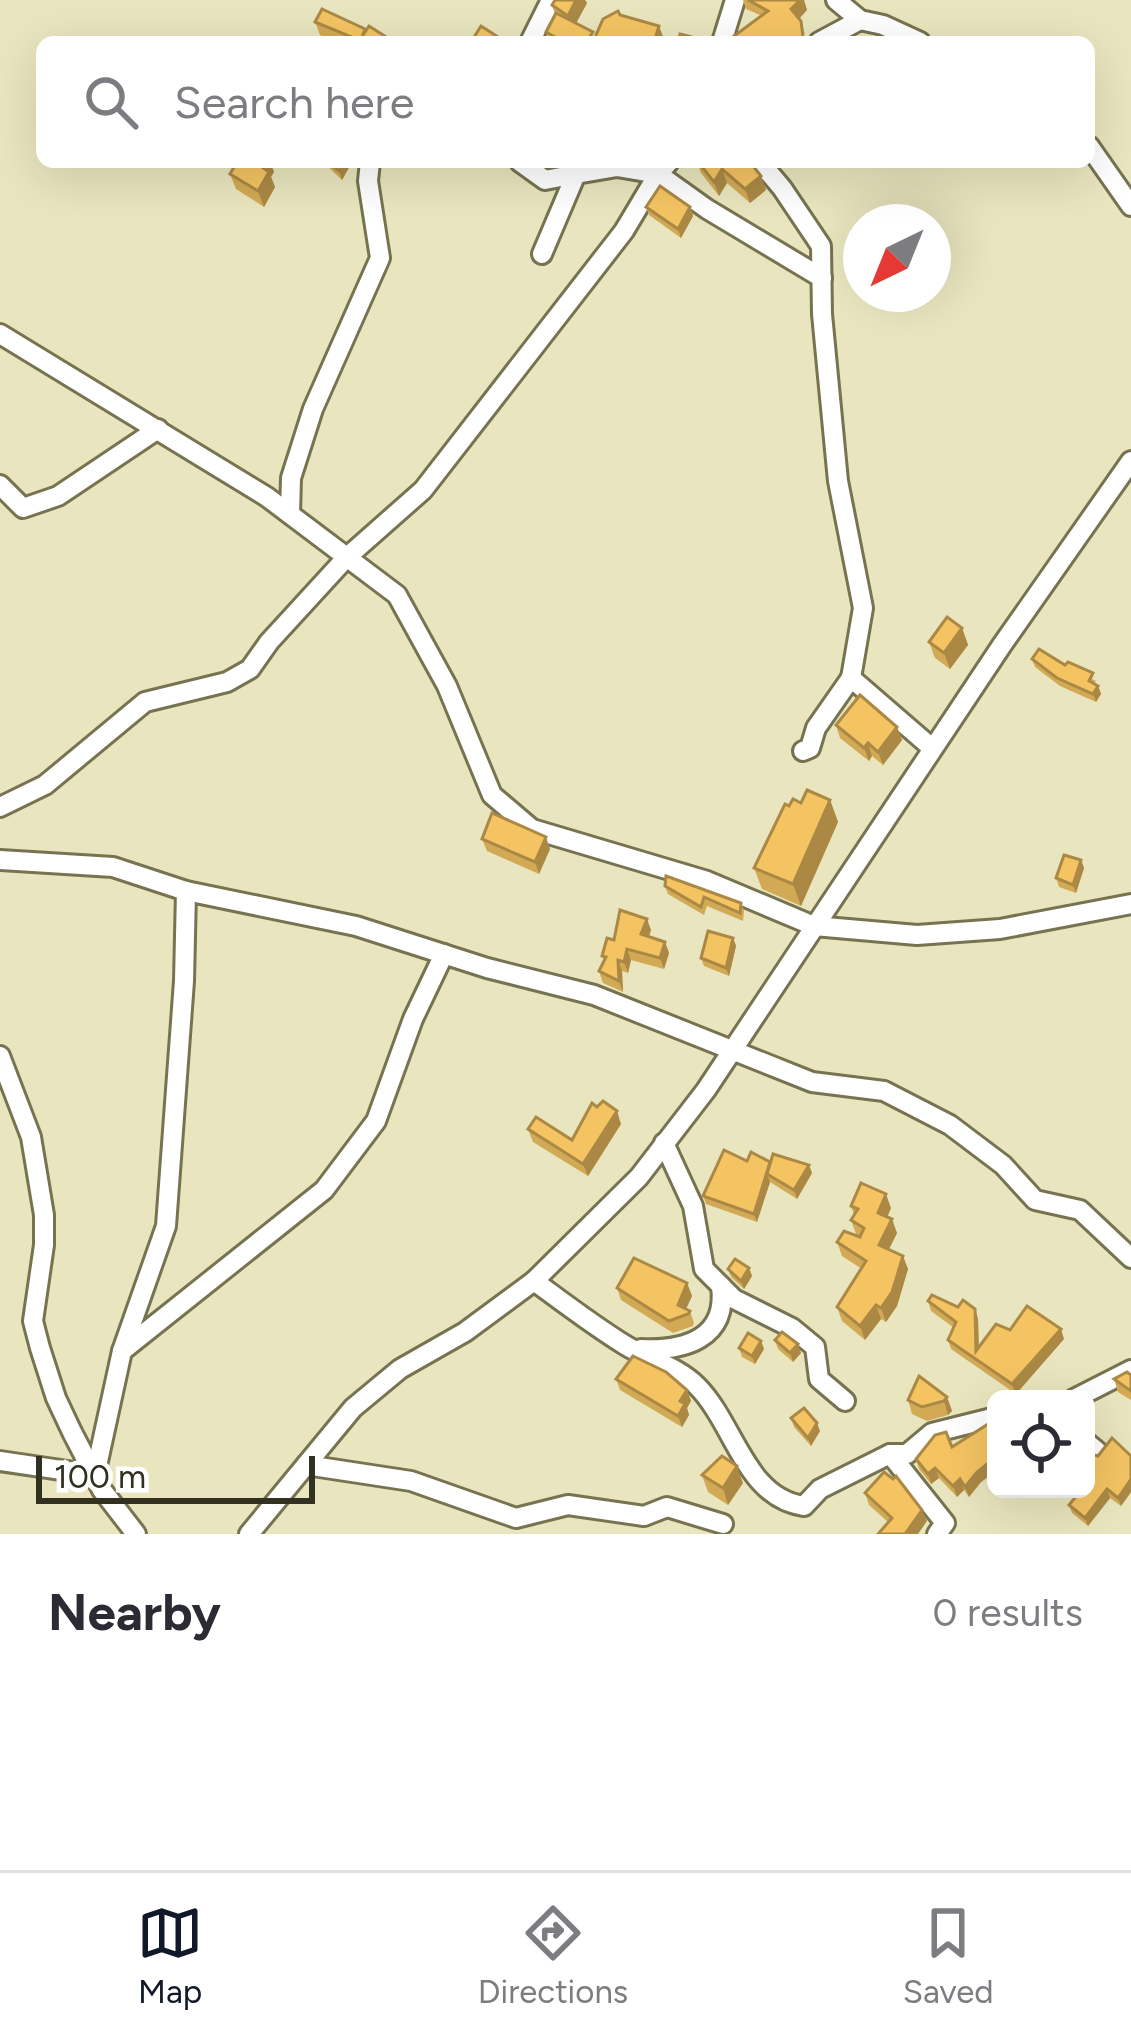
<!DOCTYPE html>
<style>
:root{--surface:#fff;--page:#f7f7f7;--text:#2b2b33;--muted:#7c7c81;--line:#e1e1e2;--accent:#111827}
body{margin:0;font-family:Figtree,sans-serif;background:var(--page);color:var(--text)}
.controls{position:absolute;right:36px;bottom:36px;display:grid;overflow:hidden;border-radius:18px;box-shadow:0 12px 48px #0002}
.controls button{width:108px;height:108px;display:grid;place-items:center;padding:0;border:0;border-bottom:3px solid var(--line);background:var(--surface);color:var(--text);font:60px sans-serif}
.compass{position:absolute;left:843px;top:204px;width:108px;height:108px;border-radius:50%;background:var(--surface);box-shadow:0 12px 48px #0002;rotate:223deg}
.scale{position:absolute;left:36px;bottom:30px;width:279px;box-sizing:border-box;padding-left:12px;border:6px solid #313021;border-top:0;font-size:33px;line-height:42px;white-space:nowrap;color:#313021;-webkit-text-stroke:9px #fff;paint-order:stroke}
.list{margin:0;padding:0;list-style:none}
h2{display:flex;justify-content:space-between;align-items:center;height:156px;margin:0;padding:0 48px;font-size:51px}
h2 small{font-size:39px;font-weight:400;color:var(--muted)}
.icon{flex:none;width:66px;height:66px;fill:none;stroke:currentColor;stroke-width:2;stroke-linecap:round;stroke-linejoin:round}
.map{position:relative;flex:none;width:1131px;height:1534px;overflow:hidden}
.search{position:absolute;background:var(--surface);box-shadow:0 12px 48px #0002;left:36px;right:36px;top:36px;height:132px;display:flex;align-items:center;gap:30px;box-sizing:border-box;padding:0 42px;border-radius:18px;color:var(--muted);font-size:45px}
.sheet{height:336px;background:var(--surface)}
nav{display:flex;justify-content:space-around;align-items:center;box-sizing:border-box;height:168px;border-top:3px solid var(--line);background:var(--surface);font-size:33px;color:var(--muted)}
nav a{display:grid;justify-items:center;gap:6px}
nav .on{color:var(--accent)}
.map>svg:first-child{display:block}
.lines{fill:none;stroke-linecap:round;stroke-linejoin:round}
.minor-casing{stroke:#777350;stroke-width:24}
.minor{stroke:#fff;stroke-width:18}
.wall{fill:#d2a955}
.shaded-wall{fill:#ab8945}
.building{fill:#f4c463;stroke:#ab8945;stroke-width:3}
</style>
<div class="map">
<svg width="1131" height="1534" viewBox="0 0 1131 1534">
<rect width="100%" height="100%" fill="#e9e5be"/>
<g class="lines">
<defs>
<g id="minor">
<path d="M 836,0 L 860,20 L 883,25 L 920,42"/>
<path d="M 530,42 L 551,0"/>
<path d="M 722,42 L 735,0"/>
<path d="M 819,42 L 860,20"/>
<path d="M 1089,146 L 1131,206"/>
<path d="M 520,162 L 545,180 L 576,174"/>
<path d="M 760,162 L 782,188 L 821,246 L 822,314 L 838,481 L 863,608 L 851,678 L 932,748"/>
<path d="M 542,254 L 576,174 L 617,167 L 658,174 L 669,162"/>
<path d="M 0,334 L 267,497 L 397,595 L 447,686 L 492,795 L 532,829 L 707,881 L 814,926 L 917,935 L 1000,929 L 1131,904"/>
<path d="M 0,485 L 23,508 L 58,496 L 158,429"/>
<path d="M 290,514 L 291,478 L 313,409 L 380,258 L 368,181 L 370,162"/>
<path d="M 803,751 L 810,748 L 816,728 L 851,678"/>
<path d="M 0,807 L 45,785 L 145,702 L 227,682 L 250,669 L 269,642 L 346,558 L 423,490 L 624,231 L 658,174 L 707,209 L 822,278"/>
<path d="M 0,860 L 113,867 L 186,891 L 356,926 L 487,968 L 594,995 L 812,1082 L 884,1091 L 950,1125 L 1003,1165 L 1035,1200 L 1080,1210 L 1131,1258"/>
<path d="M 186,891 L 184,981 L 166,1226 L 122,1351 L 324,1190 L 376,1121 L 413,1019 L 444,954"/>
<path d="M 0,1056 L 31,1137 L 44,1215 L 44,1245 L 33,1321 L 40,1348 L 56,1398 L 72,1432 L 102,1490 L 136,1534"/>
<path d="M 664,1143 L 693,1206 L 704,1269 L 734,1299 L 792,1328 L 815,1347 L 819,1379 L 845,1401"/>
<path d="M 534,1281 C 564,1303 594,1326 625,1345 C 649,1360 677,1366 697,1386 C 735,1424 745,1498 804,1506 L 820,1489 L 890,1454 L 907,1454 L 932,1433 L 996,1417"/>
<path d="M 641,1349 C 684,1351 728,1339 721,1286"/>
<path d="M 1074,1399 L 1131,1370"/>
<path d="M 1086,1442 L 1097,1451"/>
<path d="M 890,1454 L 945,1523 L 937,1534"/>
<path d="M 0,1461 L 95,1475"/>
<path d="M 306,1465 L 411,1481 L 516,1518 L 568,1505 L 644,1516 L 667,1507 L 723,1524"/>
<path d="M 95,1475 L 122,1351"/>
<path d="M 249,1534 L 353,1408 L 400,1369 L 465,1332 L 534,1281 L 639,1177 L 706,1090 L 1002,645 L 1131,461"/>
</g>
</defs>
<use href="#minor" class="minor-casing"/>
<use href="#minor" class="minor"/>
</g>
<g class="wall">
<path d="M 555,0 L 585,0 L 587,3 L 576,23 L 595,37 L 620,15 L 664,39 L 663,42 L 550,42 L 546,32 L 555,14 L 552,5 Z"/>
<path d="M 743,0 L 804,0 L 807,10 L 799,19 L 805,34 L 746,9 Z"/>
<path d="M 315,22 L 366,32 L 394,42 L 336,42 L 320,35 Z"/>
<path d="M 237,162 L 270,162 L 274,172 L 271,177 L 275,187 L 264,207 L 236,189 L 230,174 Z"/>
<path d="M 323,162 L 352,162 L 342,180 Z"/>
<path d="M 697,162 L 750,162 L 761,176 L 766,190 L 750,203 L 727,183 L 719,196 L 701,173 Z"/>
<path d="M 646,207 L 690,207 L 693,216 L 681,238 L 649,215 Z"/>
<path d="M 962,628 L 968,645 L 950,669 L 935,658 L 929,642 Z"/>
<path d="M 1032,659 L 1065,665 L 1096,681 L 1094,684 L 1098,686 L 1101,694 L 1096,702 L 1060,686 L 1035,667 Z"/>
<path d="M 836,725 L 897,727 L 902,740 L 883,765 L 872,756 L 869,761 L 840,738 Z"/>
<path d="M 830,800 L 838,822 L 801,906 L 762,889 L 754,868 L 789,806 Z"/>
<path d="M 482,839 L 550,849 L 539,874 L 487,851 Z"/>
<path d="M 1081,860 L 1084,868 L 1076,893 L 1059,887 L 1056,878 Z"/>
<path d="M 665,886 L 741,903 L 744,911 L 743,921 L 707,906 L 704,915 L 668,894 Z"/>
<path d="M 651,930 L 649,936 L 665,942 L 669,953 L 664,969 L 631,960 L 628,973 L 622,971 L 623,992 L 603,983 L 599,971 L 604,961 L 602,956 L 614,940 Z"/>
<path d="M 733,938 L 736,946 L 729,976 L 704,966 L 701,958 Z"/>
<path d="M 597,1107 L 621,1124 L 588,1176 L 533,1142 L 528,1129 L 572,1140 Z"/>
<path d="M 747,1161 L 809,1165 L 812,1173 L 797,1199 L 770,1182 L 757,1222 L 706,1204 L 703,1196 Z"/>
<path d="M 851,1206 L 891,1208 L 887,1217 L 897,1233 L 889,1249 L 908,1269 L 897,1306 L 886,1322 L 881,1319 L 865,1340 L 842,1321 L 837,1307 L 862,1269 L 842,1256 L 837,1242 L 860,1237 L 856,1234 L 851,1220 L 854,1215 Z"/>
<path d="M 749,1268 L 752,1276 L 744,1289 L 731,1277 L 728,1269 Z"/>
<path d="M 687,1283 L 692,1296 L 686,1309 L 690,1311 L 694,1323 L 693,1326 L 673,1333 L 621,1300 L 617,1288 Z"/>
<path d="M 928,1301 L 975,1309 L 978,1319 L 979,1347 L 1010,1330 L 1064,1339 L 1016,1394 L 951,1349 L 948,1340 L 953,1327 L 931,1311 Z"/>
<path d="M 775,1340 L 801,1353 L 793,1362 L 778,1349 Z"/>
<path d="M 761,1341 L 764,1349 L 755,1364 L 742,1357 L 739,1348 Z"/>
<path d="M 1131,1375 L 1131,1400 L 1118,1392 L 1114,1379 Z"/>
<path d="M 616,1379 L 687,1390 L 691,1401 L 687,1408 L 689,1415 L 682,1427 L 620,1390 Z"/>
<path d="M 947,1397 L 952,1411 L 948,1415 L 927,1421 L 912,1414 L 908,1400 Z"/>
<path d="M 791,1418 L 820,1431 L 811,1446 L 794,1427 Z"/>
<path d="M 996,1419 L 996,1471 L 981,1482 L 969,1497 L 964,1490 L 957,1497 L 939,1478 L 931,1484 L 919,1469 L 916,1459 L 952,1447 Z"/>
<path d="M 1098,1456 L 1131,1456 L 1131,1492 L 1121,1506 L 1110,1498 L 1088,1526 L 1072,1513 L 1069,1505 L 1080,1491 L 1078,1489 L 1086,1489 Z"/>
<path d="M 702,1475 L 743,1483 L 728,1505 L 708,1492 Z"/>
<path d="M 865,1493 L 927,1521 L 888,1522 L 869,1505 Z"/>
</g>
<g class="shaded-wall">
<path d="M 576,0 L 585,0 L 587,3 L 573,29 L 568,16 Z"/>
<path d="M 800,0 L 804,0 L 807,10 L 796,22 L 791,9 Z"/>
<path d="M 659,26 L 664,39 L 663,42 L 654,42 Z"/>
<path d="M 265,162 L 270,162 L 274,172 L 271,177 L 275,187 L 264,207 L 258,191 Z"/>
<path d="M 344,162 L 352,162 L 342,180 L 339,171 Z"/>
<path d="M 722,169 L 727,183 L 719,196 L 714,182 Z"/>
<path d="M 761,176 L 766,190 L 750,203 L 745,189 Z"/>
<path d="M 690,207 L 693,216 L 681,238 L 678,229 Z"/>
<path d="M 962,628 L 968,645 L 950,669 L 944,653 Z"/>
<path d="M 1098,686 L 1101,694 L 1096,702 L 1093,694 Z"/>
<path d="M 897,727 L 902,740 L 883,765 L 878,752 Z"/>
<path d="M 868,743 L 872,756 L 869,761 L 864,748 Z"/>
<path d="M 830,800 L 838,822 L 801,906 L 793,884 Z"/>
<path d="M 546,837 L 550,849 L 539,874 L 535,862 Z"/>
<path d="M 1081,860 L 1084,868 L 1076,893 L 1073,885 Z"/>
<path d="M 647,919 L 651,930 L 646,945 L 641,934 Z"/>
<path d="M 733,938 L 736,946 L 729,976 L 726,968 Z"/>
<path d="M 665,942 L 669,953 L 664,969 L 660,958 Z"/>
<path d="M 627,949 L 631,960 L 628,973 L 624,962 Z"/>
<path d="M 618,960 L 622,971 L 623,992 L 619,981 Z"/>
<path d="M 617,1111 L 621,1124 L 588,1176 L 583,1164 Z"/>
<path d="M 770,1162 L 767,1174 L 770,1182 L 757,1222 L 754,1214 Z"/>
<path d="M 809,1165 L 812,1173 L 797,1199 L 794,1190 Z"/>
<path d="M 886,1194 L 891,1208 L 883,1227 L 878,1213 Z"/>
<path d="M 892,1219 L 897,1233 L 884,1259 L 879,1245 Z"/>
<path d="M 903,1256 L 908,1269 L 897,1306 L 886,1322 L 881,1308 Z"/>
<path d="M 749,1268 L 752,1276 L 744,1289 L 741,1281 Z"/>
<path d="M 687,1283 L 692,1296 L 682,1317 L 678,1305 Z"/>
<path d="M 876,1305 L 881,1319 L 865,1340 L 860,1326 Z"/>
<path d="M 975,1309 L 978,1319 L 979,1361 L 976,1351 Z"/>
<path d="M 1061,1329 L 1064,1339 L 1016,1394 L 1012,1384 Z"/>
<path d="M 761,1341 L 764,1349 L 755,1364 L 752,1356 Z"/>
<path d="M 798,1344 L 801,1353 L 793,1362 L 790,1353 Z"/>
<path d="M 687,1390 L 691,1401 L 687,1408 L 689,1415 L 682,1427 L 678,1416 L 680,1401 Z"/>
<path d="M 947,1397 L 952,1411 L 948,1415 L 944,1401 Z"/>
<path d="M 817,1423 L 820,1431 L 811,1446 L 808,1438 Z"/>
<path d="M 996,1457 L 996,1471 L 981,1482 L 969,1497 L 965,1487 L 977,1472 Z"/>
<path d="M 737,1466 L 743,1483 L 728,1505 L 723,1488 Z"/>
<path d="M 935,1468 L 939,1478 L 931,1484 L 928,1474 Z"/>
<path d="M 960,1479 L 964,1490 L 957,1497 L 953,1486 Z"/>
<path d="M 1131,1479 L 1131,1492 L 1121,1506 L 1118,1498 Z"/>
<path d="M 1107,1489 L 1110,1498 L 1088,1526 L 1085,1518 Z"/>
<path d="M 922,1510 L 927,1521 L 918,1534 L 905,1534 Z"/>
</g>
<g class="building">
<path d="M 555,0 L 576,0 L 568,16 L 552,5 Z"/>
<path d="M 748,0 L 800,0 L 791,9 L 801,21 L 803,37 L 811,42 L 726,42 L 768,11 Z"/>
<path d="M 322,9 L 365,29 L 362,37 L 369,26 L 394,42 L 352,42 L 354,38 L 315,22 Z"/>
<path d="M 618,11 L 620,15 L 659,26 L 654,42 L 593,42 L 603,19 Z"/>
<path d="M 556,13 L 593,32 L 586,42 L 555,42 L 557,38 L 546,32 Z"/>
<path d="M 481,26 L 498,37 L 495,42 L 471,42 Z"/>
<path d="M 680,34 L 696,38 L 695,42 L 678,42 Z"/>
<path d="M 237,162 L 265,162 L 262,167 L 269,172 L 258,191 L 230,174 Z"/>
<path d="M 328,162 L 344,162 L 339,171 Z"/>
<path d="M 698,162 L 750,162 L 761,176 L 745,189 L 722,169 L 714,182 Z"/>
<path d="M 660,186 L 690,207 L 678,229 L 646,207 Z"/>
<path d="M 947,617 L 962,628 L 944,653 L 929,642 Z"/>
<path d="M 1039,649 L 1065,665 L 1068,662 L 1093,673 L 1089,681 L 1098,686 L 1093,694 L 1057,678 L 1032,659 Z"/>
<path d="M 860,695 L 897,727 L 878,752 L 868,743 L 864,748 L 836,725 Z"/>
<path d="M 807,790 L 830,800 L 793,884 L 754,868 L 785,804 L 789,806 L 793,799 L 801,803 Z"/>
<path d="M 492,813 L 546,837 L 535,862 L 482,839 Z"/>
<path d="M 1064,855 L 1081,860 L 1073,885 L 1056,878 Z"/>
<path d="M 666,876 L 741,903 L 740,913 L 704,897 L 701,907 L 665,886 Z"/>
<path d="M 620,910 L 647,919 L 641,934 L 665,942 L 660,958 L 627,949 L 624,962 L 618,960 L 619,981 L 599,971 L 606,957 L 602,956 L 607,938 L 614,940 Z"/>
<path d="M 708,931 L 733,938 L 726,968 L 701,958 Z"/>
<path d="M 603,1101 L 617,1111 L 583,1164 L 528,1129 L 536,1117 L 572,1140 L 592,1103 L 597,1107 Z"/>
<path d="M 724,1150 L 747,1161 L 751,1152 L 770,1162 L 754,1214 L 703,1196 Z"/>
<path d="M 773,1154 L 809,1165 L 794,1190 L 767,1174 Z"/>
<path d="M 861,1183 L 886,1194 L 878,1213 L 892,1219 L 879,1245 L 903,1256 L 892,1292 L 881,1308 L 876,1305 L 860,1326 L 837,1307 L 866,1261 L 837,1242 L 844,1231 L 860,1237 L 864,1228 L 851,1220 L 858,1209 L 851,1206 Z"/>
<path d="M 634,1258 L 687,1283 L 678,1305 L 690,1311 L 688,1314 L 669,1321 L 617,1288 Z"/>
<path d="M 735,1259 L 749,1268 L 741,1281 L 728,1269 Z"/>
<path d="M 932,1295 L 958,1307 L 963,1300 L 975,1309 L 976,1351 L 996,1324 L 1010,1330 L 1027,1306 L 1061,1329 L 1012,1384 L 948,1340 L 956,1322 L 928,1301 Z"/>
<path d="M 782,1332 L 798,1344 L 790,1353 L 775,1340 Z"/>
<path d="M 748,1333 L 761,1341 L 752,1356 L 739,1348 Z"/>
<path d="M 633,1356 L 666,1372 L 687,1390 L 680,1401 L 685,1404 L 678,1416 L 616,1379 Z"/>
<path d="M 1127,1372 L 1131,1375 L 1131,1391 L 1114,1379 Z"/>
<path d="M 919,1376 L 947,1397 L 944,1401 L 922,1407 L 908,1400 Z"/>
<path d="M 804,1408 L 817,1423 L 808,1438 L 791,1418 Z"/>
<path d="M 996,1419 L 996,1457 L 977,1472 L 965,1487 L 960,1479 L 953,1486 L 935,1468 L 928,1474 L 916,1459 L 935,1435 L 946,1432 L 952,1447 Z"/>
<path d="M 1112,1438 L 1131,1456 L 1131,1479 L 1118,1498 L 1107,1489 L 1085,1518 L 1069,1505 L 1082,1489 L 1086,1489 L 1086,1453 L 1098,1456 Z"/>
<path d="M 722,1456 L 737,1466 L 723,1488 L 702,1475 Z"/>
<path d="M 884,1472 L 893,1479 L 896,1476 L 922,1510 L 905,1534 L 878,1534 L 892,1518 L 865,1493 Z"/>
</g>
</svg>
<div class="controls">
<button><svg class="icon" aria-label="locate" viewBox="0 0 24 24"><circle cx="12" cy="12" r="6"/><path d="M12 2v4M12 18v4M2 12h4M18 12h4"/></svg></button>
</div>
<svg class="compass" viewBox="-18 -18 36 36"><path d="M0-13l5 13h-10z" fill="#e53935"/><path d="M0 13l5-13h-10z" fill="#7c7c81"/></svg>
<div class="scale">100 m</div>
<div class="search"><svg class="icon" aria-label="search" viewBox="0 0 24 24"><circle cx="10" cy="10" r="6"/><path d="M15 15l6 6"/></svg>Search here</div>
</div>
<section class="sheet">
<h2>Nearby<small>0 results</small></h2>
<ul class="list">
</ul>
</section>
<nav>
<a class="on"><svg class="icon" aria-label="map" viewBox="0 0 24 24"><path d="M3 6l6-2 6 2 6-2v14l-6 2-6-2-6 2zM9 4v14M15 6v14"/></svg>Map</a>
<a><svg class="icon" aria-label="directions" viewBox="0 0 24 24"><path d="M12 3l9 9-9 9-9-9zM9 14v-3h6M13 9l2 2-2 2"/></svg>Directions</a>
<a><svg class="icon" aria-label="saved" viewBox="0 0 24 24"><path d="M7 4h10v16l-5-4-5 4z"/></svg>Saved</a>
</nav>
